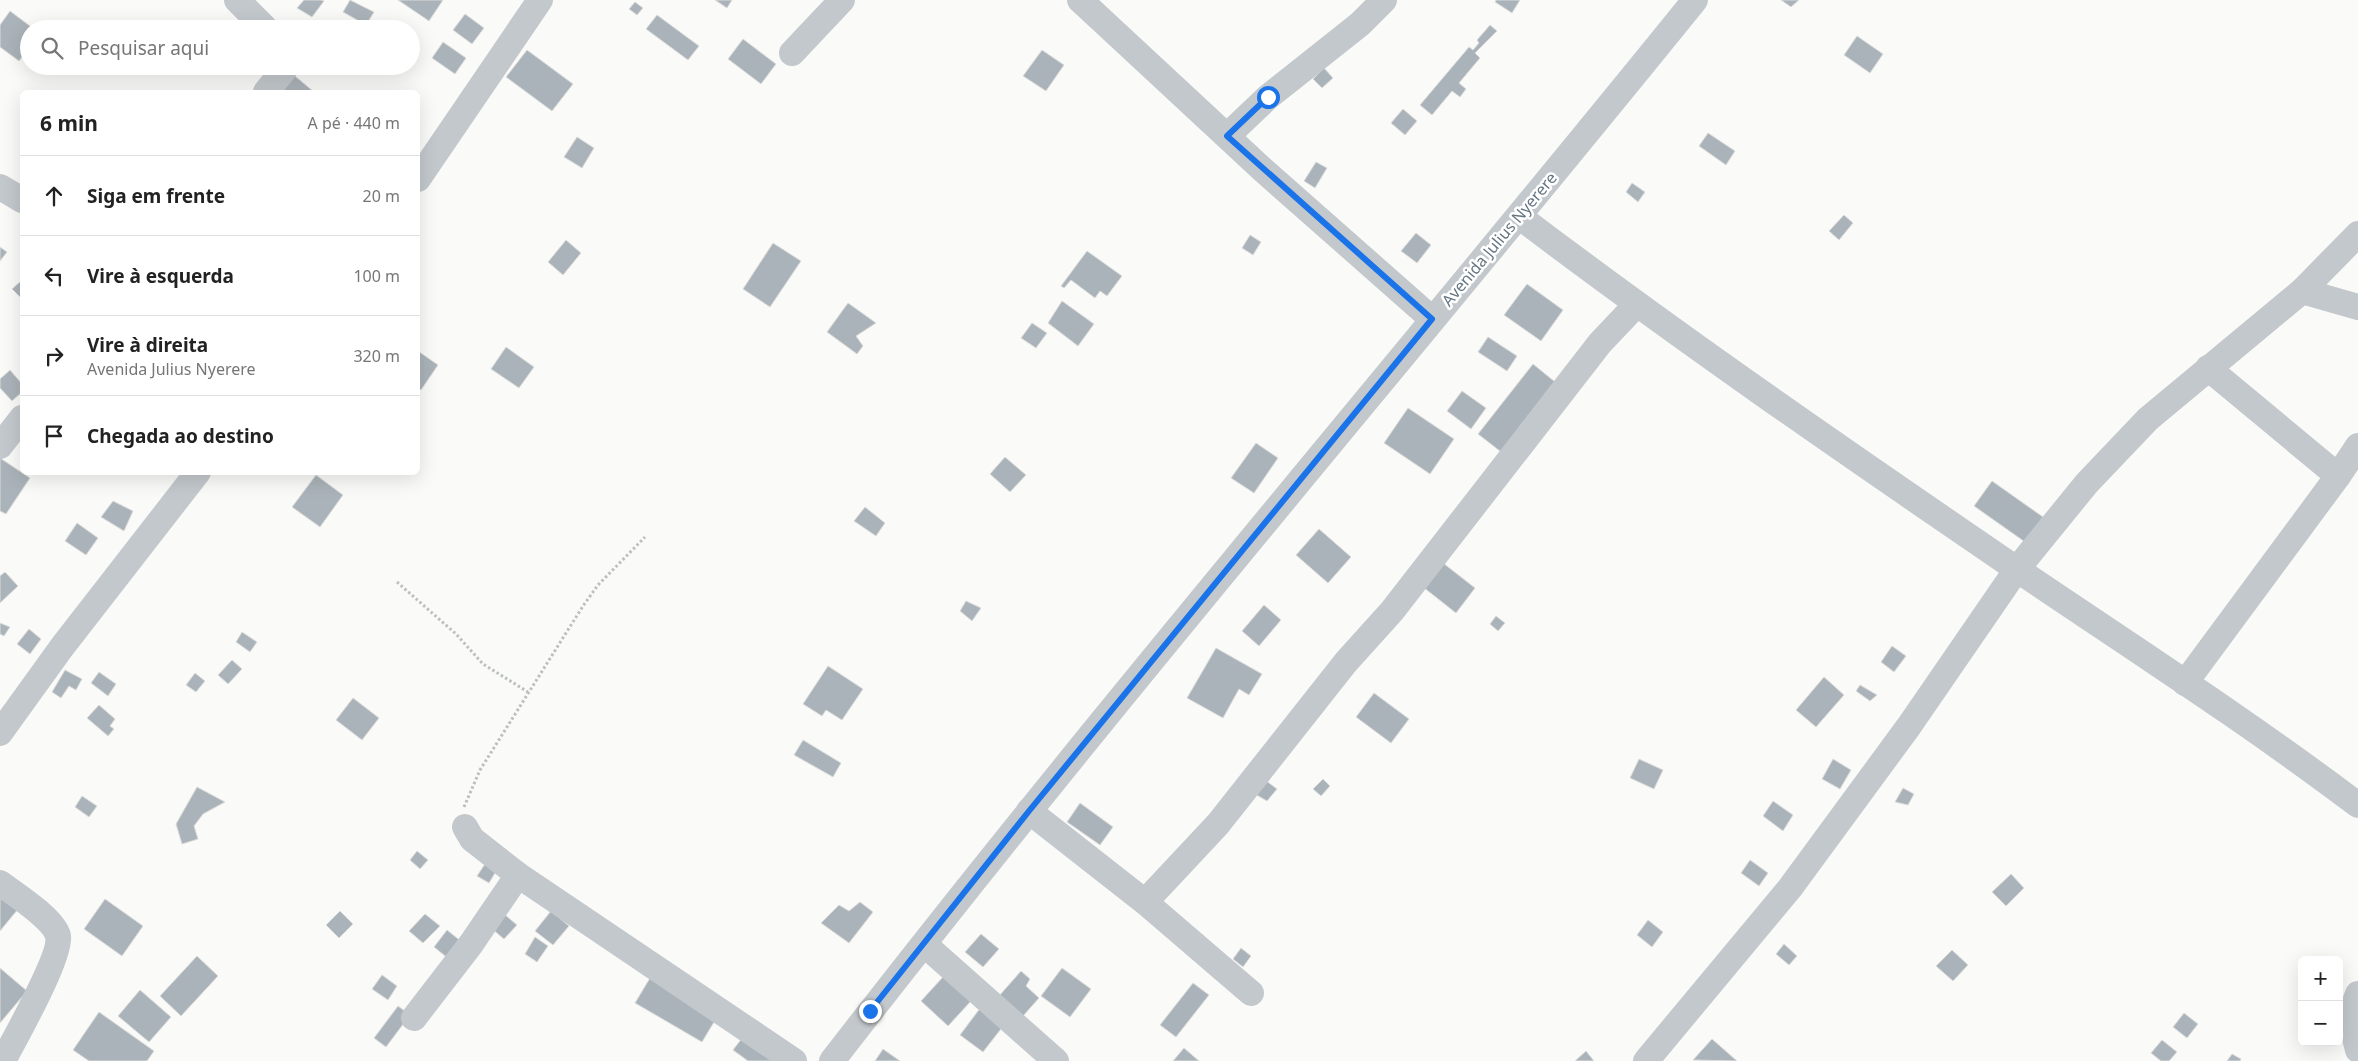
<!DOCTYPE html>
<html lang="pt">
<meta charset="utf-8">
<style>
:root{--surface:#fff;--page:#f2f2f2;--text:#222;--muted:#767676;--line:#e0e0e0}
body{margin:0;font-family:"Noto Sans",sans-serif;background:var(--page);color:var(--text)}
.controls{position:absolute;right:15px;bottom:15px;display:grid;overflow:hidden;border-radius:8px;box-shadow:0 5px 20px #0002}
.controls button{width:45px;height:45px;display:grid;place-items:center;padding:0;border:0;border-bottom:1px solid var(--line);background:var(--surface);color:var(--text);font:25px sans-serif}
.stop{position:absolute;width:15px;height:15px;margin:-11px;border:4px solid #1a73e8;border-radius:50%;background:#fff}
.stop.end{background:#1a73e8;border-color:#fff;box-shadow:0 1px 5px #0008}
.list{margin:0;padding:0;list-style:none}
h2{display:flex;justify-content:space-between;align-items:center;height:65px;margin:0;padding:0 20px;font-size:21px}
h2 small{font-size:16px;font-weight:400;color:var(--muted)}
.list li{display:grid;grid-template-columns:32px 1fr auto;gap:15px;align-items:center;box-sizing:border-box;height:80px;padding:0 20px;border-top:1px solid var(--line)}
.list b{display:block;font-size:19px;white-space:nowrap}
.list p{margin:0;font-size:16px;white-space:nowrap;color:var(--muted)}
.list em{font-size:16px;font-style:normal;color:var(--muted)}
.icon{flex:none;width:28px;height:28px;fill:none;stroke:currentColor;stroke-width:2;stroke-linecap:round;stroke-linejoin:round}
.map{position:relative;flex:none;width:2358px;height:1061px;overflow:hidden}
.search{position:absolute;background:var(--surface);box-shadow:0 5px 20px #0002;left:20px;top:20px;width:400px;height:55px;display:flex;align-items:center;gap:12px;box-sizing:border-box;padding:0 18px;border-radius:28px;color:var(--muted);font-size:19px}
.panel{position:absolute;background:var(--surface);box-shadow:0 5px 20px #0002;left:20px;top:90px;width:400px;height:385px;border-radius:8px}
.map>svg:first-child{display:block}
.building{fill:#aab3b9;stroke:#dcdcda}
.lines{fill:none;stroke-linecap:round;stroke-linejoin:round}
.path{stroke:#bbbfc2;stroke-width:3;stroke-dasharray:2.5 2.5;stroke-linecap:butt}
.minor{stroke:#c3c8cc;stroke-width:26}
.route{stroke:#1a73e8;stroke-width:6}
.labels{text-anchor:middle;stroke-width:5;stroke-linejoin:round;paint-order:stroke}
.street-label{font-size:16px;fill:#657683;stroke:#fff}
</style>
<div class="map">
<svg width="2358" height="1061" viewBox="0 0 2358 1061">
<rect width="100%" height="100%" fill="#fafaf8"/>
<g class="building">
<path d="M 304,0 L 321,0 L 324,1 L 312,17 L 297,8 Z"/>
<path d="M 350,0 L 374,12 L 366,25 L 343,12 Z"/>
<path d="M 398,0 L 443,0 L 429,21 Z"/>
<path d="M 715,0 L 732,0 L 727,8 Z"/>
<path d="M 1496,0 L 1520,0 L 1512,13 L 1495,2 Z"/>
<path d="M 1781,0 L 1799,0 L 1791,7 Z"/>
<path d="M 635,2 L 643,8 L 637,15 L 629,9 Z"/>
<path d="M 10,11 L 34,29 L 29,29 L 29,48 L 19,61 L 0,47 L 0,25 Z"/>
<path d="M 465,14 L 484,28 L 472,44 L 453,30 Z"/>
<path d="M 657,15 L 699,46 L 688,60 L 646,29 Z"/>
<path d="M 1490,25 L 1497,31 L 1475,53 L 1480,58 L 1459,83 L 1466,89 L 1460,97 L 1452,91 L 1432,115 L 1420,105 L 1469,47 L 1473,50 L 1479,43 L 1477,40 Z"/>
<path d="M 1857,36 L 1883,54 L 1870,73 L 1844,55 Z"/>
<path d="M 743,39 L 776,64 L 761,84 L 728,59 Z"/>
<path d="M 411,40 L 419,47 L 411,55 Z"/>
<path d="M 443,42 L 466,58 L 455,74 L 432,58 Z"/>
<path d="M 527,50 L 573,84 L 552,111 L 506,77 Z"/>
<path d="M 1042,50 L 1064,65 L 1046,91 L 1023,76 Z"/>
<path d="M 1324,68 L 1333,78 L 1322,88 L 1313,79 Z"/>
<path d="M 295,76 L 314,92 L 281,92 Z"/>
<path d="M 1403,109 L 1417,121 L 1405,135 L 1391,123 Z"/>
<path d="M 1708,133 L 1735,151 L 1726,165 L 1699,146 Z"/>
<path d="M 577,137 L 594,148 L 582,168 L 564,157 Z"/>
<path d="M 1316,162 L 1327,168 L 1315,188 L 1304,181 Z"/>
<path d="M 1632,183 L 1645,192 L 1638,202 L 1626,192 Z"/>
<path d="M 1844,215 L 1853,223 L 1839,240 L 1829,231 Z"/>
<path d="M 1416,233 L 1431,245 L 1417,263 L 1401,251 Z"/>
<path d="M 1250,235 L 1261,242 L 1253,255 L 1242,248 Z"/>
<path d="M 566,240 L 581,253 L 563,275 L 548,262 Z"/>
<path d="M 773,243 L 801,261 L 770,307 L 743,289 Z"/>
<path d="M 0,247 L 7,252 L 0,261 Z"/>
<path d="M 1087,251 L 1122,276 L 1107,296 L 1100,291 L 1095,298 L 1071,280 L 1064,288 L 1061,286 Z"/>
<path d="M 22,280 L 22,296 L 21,298 L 12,289 Z"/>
<path d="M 1527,284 L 1563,310 L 1541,341 L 1504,315 Z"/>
<path d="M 1062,301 L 1094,324 L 1078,346 L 1048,323 Z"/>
<path d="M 848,303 L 876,323 L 856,336 L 863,346 L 857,354 L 827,332 Z"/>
<path d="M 1032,323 L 1047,333 L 1036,348 L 1021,338 Z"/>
<path d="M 1488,337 L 1517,356 L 1507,371 L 1478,352 Z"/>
<path d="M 506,347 L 534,367 L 519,388 L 491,369 Z"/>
<path d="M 418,351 L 438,365 L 421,390 L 418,388 Z"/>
<path d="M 1533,364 L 1560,386 L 1505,455 L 1478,434 Z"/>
<path d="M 10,370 L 22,384 L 22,392 L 12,401 L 0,388 L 0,379 Z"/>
<path d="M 1462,391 L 1486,408 L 1471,429 L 1447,411 Z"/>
<path d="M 1408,408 L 1454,439 L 1430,474 L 1384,443 Z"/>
<path d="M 1256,443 L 1278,458 L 1254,493 L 1231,478 Z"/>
<path d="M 1005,457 L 1026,475 L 1010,492 L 990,474 Z"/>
<path d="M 0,458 L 30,478 L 6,514 L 0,511 Z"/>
<path d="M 316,475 L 343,495 L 320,527 L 292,507 Z"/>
<path d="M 1992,481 L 2043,517 L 2025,542 L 1974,506 Z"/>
<path d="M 113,501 L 133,511 L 124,531 L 101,517 Z"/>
<path d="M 865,507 L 885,523 L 876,536 L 854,521 Z"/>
<path d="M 77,523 L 98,538 L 86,555 L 65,541 Z"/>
<path d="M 1319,529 L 1351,557 L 1328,583 L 1296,555 Z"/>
<path d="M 1443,563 L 1475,588 L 1456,613 L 1423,587 Z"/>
<path d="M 5,572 L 18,586 L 0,603 L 0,576 Z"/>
<path d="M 966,601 L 981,608 L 972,621 L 960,611 Z"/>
<path d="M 1264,605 L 1281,620 L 1259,646 L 1242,631 Z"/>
<path d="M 1496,616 L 1505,623 L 1498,631 L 1490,624 Z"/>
<path d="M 0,623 L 10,627 L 4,636 L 0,634 Z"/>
<path d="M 29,629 L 41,639 L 30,654 L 17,644 Z"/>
<path d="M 242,632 L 257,642 L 250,652 L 236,642 Z"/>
<path d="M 1892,646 L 1906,656 L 1894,672 L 1881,662 Z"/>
<path d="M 1216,648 L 1262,674 L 1249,695 L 1239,689 L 1223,718 L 1187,698 Z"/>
<path d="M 232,660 L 242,669 L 228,684 L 218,675 Z"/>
<path d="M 828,666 L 863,689 L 842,720 L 826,710 L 822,716 L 803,704 Z"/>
<path d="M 65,670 L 82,679 L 76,690 L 69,686 L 61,698 L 52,692 Z"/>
<path d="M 99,672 L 116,684 L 108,696 L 91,683 Z"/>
<path d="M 195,673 L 205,681 L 196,692 L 186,685 Z"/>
<path d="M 1824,677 L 1844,695 L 1816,727 L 1796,710 Z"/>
<path d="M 1860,685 L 1877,695 L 1870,701 L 1856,691 Z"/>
<path d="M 1374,693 L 1409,719 L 1391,743 L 1356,717 Z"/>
<path d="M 353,698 L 379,718 L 362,740 L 336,720 Z"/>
<path d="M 99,705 L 115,719 L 110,726 L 114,729 L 108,736 L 87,718 Z"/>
<path d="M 803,740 L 841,763 L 833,777 L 794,755 Z"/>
<path d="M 1639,759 L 1663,770 L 1654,789 L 1630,778 Z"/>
<path d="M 1833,759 L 1851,770 L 1840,789 L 1822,779 Z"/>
<path d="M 1323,779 L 1330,786 L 1321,796 L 1313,789 Z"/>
<path d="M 1265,780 L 1277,789 L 1267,801 L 1255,794 Z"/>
<path d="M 197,787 L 225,802 L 203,814 L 194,826 L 198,839 L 182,844 L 176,824 Z"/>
<path d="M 1903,788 L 1914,794 L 1908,805 L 1895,802 Z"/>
<path d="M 82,796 L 97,806 L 89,817 L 75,807 Z"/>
<path d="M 1773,801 L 1793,815 L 1783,831 L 1763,816 Z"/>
<path d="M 1080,803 L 1113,827 L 1100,845 L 1067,822 Z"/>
<path d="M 417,851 L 428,860 L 420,869 L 410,860 Z"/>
<path d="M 1750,860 L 1768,873 L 1759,886 L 1741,873 Z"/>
<path d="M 487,861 L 498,868 L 489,883 L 477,876 Z"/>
<path d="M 2011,874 L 2024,888 L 2006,906 L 1992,892 Z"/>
<path d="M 0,898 L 23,903 L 0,931 Z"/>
<path d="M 105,899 L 143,926 L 122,956 L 84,929 Z"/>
<path d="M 860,902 L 873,912 L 849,943 L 821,923 L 839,905 L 849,911 Z"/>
<path d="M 340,911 L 353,924 L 339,938 L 326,925 Z"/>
<path d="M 551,911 L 569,926 L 553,945 L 535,931 Z"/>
<path d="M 425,914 L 440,926 L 423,943 L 409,931 Z"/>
<path d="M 504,914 L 517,925 L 504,939 L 491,928 Z"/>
<path d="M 1648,920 L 1663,932 L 1652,947 L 1637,935 Z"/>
<path d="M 447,930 L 463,943 L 449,959 L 434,947 Z"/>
<path d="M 981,934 L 999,949 L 983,967 L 965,952 Z"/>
<path d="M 535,937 L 548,946 L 537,962 L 525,954 Z"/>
<path d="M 1784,944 L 1797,956 L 1789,965 L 1776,954 Z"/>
<path d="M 1241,948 L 1251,956 L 1243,967 L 1233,959 Z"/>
<path d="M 1952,950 L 1968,965 L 1953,981 L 1936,966 Z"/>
<path d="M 197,956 L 218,976 L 181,1016 L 160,996 Z"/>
<path d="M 0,968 L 27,991 L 0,1023 Z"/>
<path d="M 1062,968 L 1091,989 L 1070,1017 L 1041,996 Z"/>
<path d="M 1021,971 L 1030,979 L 1026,986 L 1039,998 L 1023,1016 L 999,996 Z"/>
<path d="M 382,975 L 397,986 L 388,1000 L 372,989 Z"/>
<path d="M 943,977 L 971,1001 L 948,1026 L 921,1001 Z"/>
<path d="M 650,978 L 717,1017 L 702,1042 L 635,1003 Z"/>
<path d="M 1193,983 L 1209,995 L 1176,1037 L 1160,1025 Z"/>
<path d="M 140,990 L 171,1017 L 149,1042 L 118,1016 Z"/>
<path d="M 398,1006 L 410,1015 L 386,1047 L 374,1038 Z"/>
<path d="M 981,1007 L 1004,1025 L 983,1052 L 960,1035 Z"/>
<path d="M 99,1012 L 154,1051 L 147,1061 L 89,1061 L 73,1050 Z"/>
<path d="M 2184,1013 L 2198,1024 L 2187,1038 L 2173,1027 Z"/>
<path d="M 746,1033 L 785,1061 L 748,1061 L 733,1050 Z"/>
<path d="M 1712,1039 L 1737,1061 L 1693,1060 Z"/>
<path d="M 2162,1040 L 2177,1052 L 2169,1061 L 2161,1061 L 2151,1053 Z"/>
<path d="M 1184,1048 L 1199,1061 L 1173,1061 Z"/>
<path d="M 883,1049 L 900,1061 L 875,1061 Z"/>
<path d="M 1586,1051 L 1594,1061 L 1575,1061 Z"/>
<path d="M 2232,1054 L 2241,1059 L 2240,1061 L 2227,1061 Z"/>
</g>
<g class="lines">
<g class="path">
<path d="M 397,582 L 456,634 L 483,664 L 528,692"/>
<path d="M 464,807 L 480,770 L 583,606 L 598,585 L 645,537"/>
</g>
<g class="minor">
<path d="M 237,0 L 266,29"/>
<path d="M 1080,0 L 1262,169 L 1432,319"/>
<path d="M 792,53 L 842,0"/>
<path d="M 266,92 L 287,66"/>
<path d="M 1227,136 L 1268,97 L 1360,24 L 1384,0"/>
<path d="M 418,179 L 540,0"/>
<path d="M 0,187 L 22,200"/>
<path d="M 1520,217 C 1681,339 1848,454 2015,568 C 2130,646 2247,721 2358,805"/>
<path d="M 2302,291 L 2358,307"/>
<path d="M 0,446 L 22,418"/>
<path d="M 2338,476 L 2358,446"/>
<path d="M 2185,683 L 2338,476 L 2208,368"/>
<path d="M 0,733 L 62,647 L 198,472"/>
<path d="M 1029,811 L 1145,902 L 1218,824 L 1346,662 L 1392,611 L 1600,343 L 1636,305"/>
<path d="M 465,827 L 472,839 L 518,875 L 794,1061"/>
<path d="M 0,883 C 15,894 54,919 58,936 C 62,955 14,1040 3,1061"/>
<path d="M 1145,902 L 1251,993"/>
<path d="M 924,944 L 1056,1061"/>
<path d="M 2358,994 C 2350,1011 2353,1032 2358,1050"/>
<path d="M 414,1018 L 471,944 L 518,875"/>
<path d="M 832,1061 C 1111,700 1408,355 1695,0"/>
<path d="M 1646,1061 L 1790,888 L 1909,726 L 2017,569 L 2087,483 L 2148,419 L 2302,291 L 2358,234"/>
</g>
</g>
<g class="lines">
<path class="route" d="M 870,1011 L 1029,811 L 1432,319 L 1227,136 L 1268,97"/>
</g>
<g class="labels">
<g class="street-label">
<text transform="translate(1499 239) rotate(-50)" y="6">Avenida Julius Nyerere</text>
</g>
</g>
</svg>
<div class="controls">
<button>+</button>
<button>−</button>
</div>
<div class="stop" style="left:1268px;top:97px"></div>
<div class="stop end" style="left:870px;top:1011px"></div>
<div class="search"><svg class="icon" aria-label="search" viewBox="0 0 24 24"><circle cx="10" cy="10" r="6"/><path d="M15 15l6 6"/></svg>Pesquisar aqui</div>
<section class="panel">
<h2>6 min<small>A pé · 440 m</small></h2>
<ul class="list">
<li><svg class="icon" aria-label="ahead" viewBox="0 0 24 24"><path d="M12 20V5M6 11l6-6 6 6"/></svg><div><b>Siga em frente</b></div><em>20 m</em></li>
<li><svg class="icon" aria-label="left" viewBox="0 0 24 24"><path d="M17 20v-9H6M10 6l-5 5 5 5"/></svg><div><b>Vire à esquerda</b></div><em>100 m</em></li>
<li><svg class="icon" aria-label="right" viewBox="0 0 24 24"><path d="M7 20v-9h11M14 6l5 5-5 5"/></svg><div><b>Vire à direita</b><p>Avenida Julius Nyerere</p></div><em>320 m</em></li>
<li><svg class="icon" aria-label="arrive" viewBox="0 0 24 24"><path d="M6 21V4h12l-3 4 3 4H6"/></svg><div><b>Chegada ao destino</b></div></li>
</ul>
</section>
</div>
